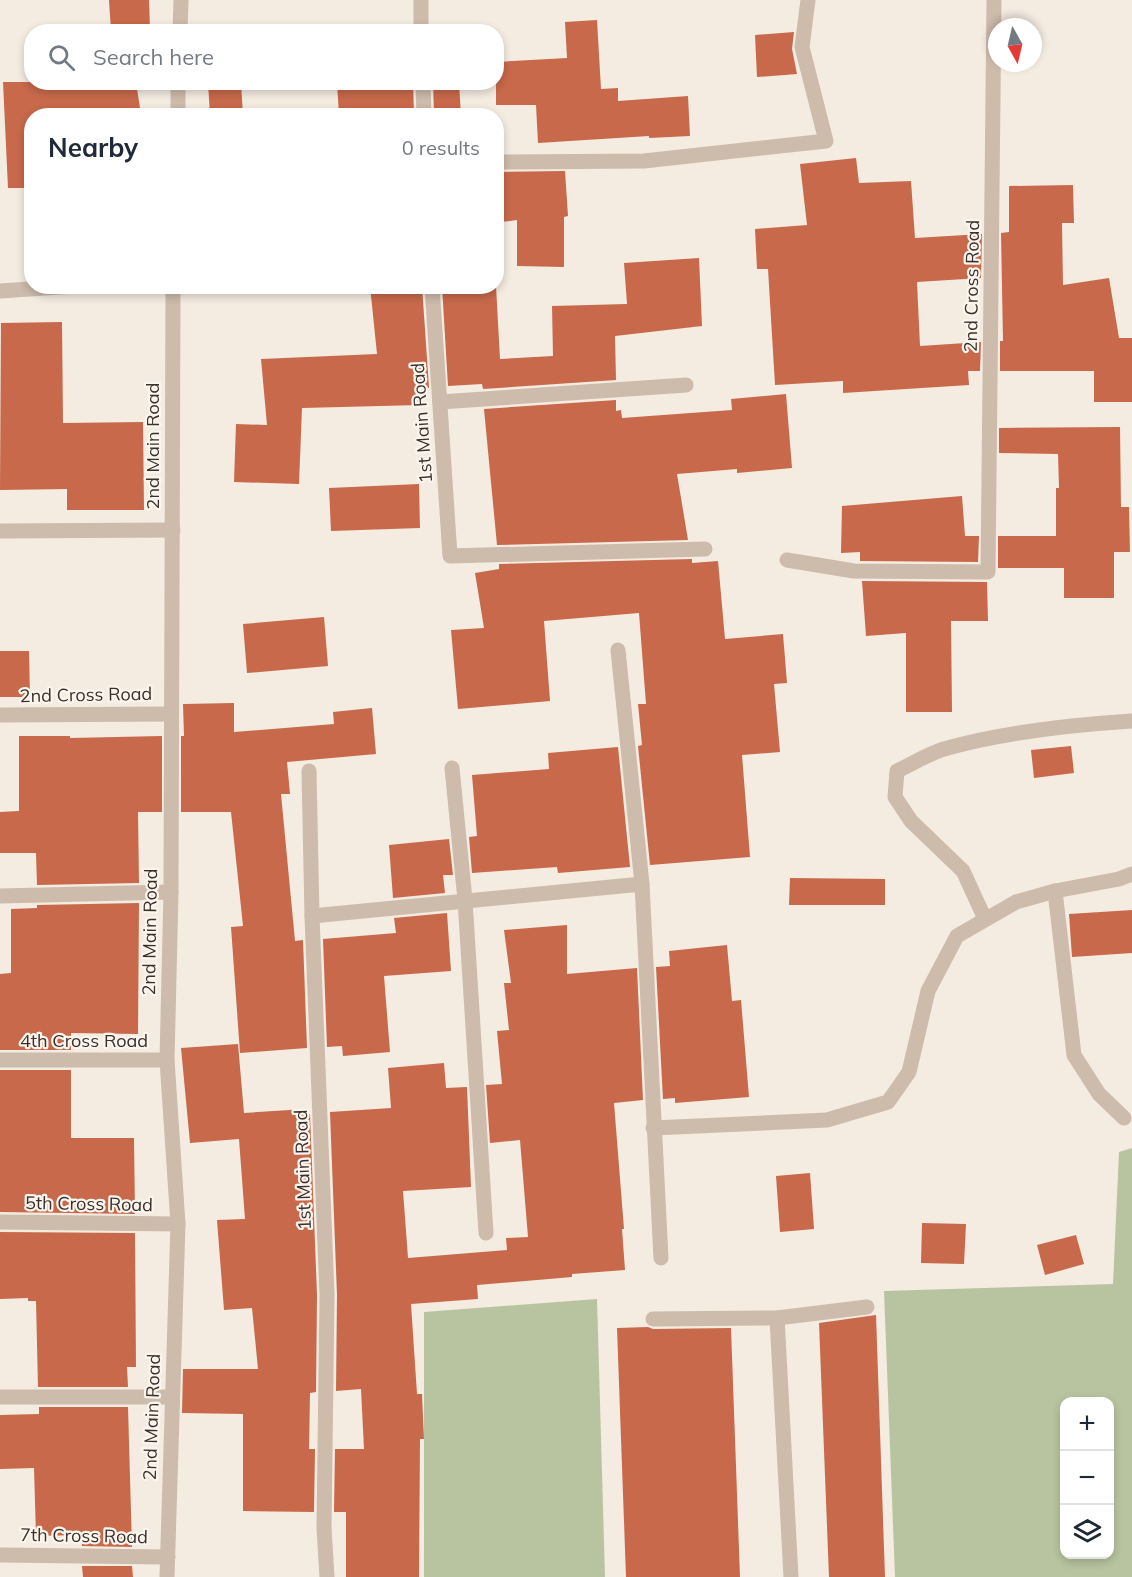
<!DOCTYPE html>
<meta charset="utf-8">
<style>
:root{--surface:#fff;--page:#f6f6f7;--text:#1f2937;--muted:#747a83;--line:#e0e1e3}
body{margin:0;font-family:Mulish,sans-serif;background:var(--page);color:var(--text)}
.controls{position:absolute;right:18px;bottom:18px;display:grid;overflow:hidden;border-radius:12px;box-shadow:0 3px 9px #0003}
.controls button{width:54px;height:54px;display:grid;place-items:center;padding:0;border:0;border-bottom:2px solid var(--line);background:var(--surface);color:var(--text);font:30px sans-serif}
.compass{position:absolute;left:988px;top:18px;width:54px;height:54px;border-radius:50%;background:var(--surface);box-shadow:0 3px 9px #0003;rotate:172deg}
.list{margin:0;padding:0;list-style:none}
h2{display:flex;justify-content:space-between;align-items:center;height:78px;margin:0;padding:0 24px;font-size:26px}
h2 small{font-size:20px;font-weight:400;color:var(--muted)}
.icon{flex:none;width:33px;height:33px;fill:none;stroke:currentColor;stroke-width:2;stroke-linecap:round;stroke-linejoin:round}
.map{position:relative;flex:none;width:1132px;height:1577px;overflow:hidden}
.search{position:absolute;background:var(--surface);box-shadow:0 3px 9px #0003;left:24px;top:24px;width:480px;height:66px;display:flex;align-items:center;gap:15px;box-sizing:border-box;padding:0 21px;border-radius:24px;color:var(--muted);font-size:22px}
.panel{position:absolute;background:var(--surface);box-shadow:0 3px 9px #0003;left:24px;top:108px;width:480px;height:186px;border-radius:24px}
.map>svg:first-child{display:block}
.green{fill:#b8c4a0;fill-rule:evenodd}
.building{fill:#c8694b}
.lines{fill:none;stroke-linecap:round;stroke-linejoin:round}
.minor{stroke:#cdbbac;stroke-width:15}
.labels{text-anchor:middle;stroke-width:4.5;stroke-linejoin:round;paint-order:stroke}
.street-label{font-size:18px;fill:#3b302b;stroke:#fbf5ee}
</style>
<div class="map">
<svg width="1132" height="1577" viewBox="0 0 1132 1577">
<rect width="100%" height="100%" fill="#f4ebe1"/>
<g class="green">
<path d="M 1132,1148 L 1132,1577 L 895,1577 L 884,1291 L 1113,1284 L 1119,1152 ZM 1064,1402 L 1110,1402 L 1110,1554 L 1064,1554 Z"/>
<path d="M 597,1299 L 605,1577 L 424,1577 L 424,1312 Z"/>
</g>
<g class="building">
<path d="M 109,0 L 149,0 L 150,29 L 111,31 Z"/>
<path d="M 597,20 L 601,89 L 618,88 L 618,101 L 688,96 L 690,136 L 649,138 L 649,136 L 538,143 L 536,105 L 496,105 L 496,62 L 567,58 L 565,22 Z"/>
<path d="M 794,32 L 792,49 L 797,74 L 757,77 L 755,35 Z"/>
<path d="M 3,82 L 136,82 L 140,108 L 91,116 L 32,116 L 32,188 L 8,188 Z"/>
<path d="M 208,82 L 241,82 L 243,116 L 210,116 Z"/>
<path d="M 337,82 L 413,82 L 414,116 L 339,116 Z"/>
<path d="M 433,82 L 459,82 L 461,116 L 434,116 Z"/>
<path d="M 856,158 L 859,183 L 911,181 L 915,238 L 982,234 L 981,278 L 917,282 L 920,346 L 981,342 L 980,371 L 968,371 L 969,385 L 843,393 L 843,381 L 775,385 L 768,269 L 757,269 L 755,229 L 807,225 L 800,164 Z"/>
<path d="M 565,171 L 568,216 L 564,217 L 564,267 L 517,266 L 517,220 L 501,222 L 497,172 Z"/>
<path d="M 1073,185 L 1074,223 L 1062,223 L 1063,285 L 1109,278 L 1119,338 L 1132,338 L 1132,402 L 1094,402 L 1094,371 L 1000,371 L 1000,341 L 1003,341 L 1001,233 L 1009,232 L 1009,186 Z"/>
<path d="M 699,258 L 702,326 L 615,336 L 616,380 L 483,389 L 482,384 L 448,386 L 442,286 L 496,286 L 500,359 L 553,356 L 552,306 L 627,304 L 624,263 Z"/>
<path d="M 370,286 L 422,286 L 429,388 L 420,388 L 420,405 L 302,408 L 299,484 L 234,482 L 236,424 L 267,425 L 261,359 L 377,354 Z"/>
<path d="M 62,322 L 63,423 L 143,422 L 144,510 L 67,510 L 67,489 L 0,490 L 1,323 Z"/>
<path d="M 786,394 L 792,468 L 737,473 L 737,469 L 677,474 L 688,540 L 497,545 L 484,409 L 616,400 L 616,411 L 621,410 L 622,418 L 732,410 L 731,399 Z"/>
<path d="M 1120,427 L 1121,507 L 1129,507 L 1130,552 L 1114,552 L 1114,598 L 1064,598 L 1064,568 L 998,568 L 998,536 L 1056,536 L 1056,488 L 1059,488 L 1058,454 L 999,453 L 999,428 Z"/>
<path d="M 419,484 L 420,528 L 331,531 L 329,488 Z"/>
<path d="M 962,496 L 965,536 L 979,536 L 978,562 L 860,561 L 860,552 L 841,553 L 842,506 Z"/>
<path d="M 692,559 L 692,563 L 718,561 L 725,639 L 783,634 L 787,683 L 774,684 L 780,752 L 742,755 L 750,857 L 650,865 L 638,746 L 642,745 L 638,704 L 646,704 L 639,613 L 544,621 L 550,701 L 458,709 L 451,630 L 484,628 L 475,573 L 499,569 L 499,564 Z"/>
<path d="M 862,581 L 987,582 L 988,621 L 951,621 L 952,712 L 906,712 L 906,633 L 866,636 Z"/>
<path d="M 324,617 L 328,666 L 247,673 L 243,624 Z"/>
<path d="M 0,651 L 29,651 L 30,697 L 0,697 Z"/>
<path d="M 234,703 L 234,732 L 334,724 L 333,712 L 372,708 L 376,754 L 287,762 L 290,794 L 281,794 L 295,941 L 303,940 L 307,1048 L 240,1053 L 231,927 L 243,926 L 231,812 L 181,812 L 181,736 L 184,736 L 183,704 Z"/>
<path d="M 19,736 L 70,736 L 70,738 L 162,736 L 162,812 L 138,812 L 139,883 L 37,885 L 36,853 L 0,853 L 0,812 L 19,811 Z"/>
<path d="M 1071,746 L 1074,773 L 1034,778 L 1031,750 Z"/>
<path d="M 618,747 L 630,867 L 558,873 L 557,867 L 472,873 L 469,837 L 477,836 L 472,775 L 549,769 L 548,753 Z"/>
<path d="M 449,839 L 453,875 L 443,875 L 445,893 L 393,898 L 389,845 Z"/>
<path d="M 790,878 L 885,879 L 885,905 L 789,905 Z"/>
<path d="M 139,903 L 138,1034 L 71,1033 L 71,1050 L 0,1050 L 0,974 L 11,973 L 11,909 L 37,908 L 37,905 Z"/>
<path d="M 1132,910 L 1132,953 L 1072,957 L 1069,914 Z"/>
<path d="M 447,913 L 451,971 L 384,976 L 390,1052 L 343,1056 L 342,1046 L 327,1047 L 323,939 L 396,933 L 394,918 Z"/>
<path d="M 567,925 L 567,974 L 637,968 L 643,1100 L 614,1103 L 624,1229 L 622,1229 L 625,1270 L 572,1274 L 572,1277 L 477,1285 L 478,1299 L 411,1304 L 417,1394 L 422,1394 L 424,1439 L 420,1439 L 419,1577 L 346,1577 L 346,1512 L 334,1512 L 335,1449 L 364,1449 L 361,1389 L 336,1391 L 337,1295 L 330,1112 L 391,1108 L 388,1068 L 444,1063 L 446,1088 L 467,1087 L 471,1187 L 403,1191 L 408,1258 L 507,1250 L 506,1238 L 528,1237 L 520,1140 L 490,1143 L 486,1085 L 502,1084 L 497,1031 L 509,1030 L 504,983 L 511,983 L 504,930 Z"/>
<path d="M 727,945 L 732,1001 L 741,1000 L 749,1097 L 675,1103 L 675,1098 L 663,1099 L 656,967 L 670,966 L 669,951 Z"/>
<path d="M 238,1044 L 244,1113 L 305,1109 L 305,1114 L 310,1114 L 317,1295 L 316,1392 L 310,1393 L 309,1449 L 315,1449 L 314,1512 L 243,1511 L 243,1414 L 182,1413 L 183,1369 L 258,1369 L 252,1308 L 224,1310 L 217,1220 L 245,1219 L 239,1139 L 190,1143 L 181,1048 Z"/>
<path d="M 0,1070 L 71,1070 L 71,1138 L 134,1138 L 135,1214 L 0,1212 Z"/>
<path d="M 810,1173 L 814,1229 L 780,1232 L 776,1176 Z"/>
<path d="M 922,1223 L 966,1224 L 964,1264 L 921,1263 Z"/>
<path d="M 0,1232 L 135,1233 L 136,1367 L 127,1367 L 128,1387 L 38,1387 L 36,1301 L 28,1301 L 28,1298 L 0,1299 Z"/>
<path d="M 1076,1235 L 1084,1264 L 1045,1275 L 1037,1245 Z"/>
<path d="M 876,1315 L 885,1577 L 829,1577 L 819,1323 Z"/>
<path d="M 648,1327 L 653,1329 L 731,1328 L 740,1577 L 626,1577 L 617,1328 Z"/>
<path d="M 39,1407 L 128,1407 L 132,1547 L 82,1546 L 82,1535 L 36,1536 L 34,1468 L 0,1469 L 0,1415 L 39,1414 Z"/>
<path d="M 82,1566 L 132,1566 L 133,1577 L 83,1577 Z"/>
</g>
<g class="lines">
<g class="minor">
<path d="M 421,0 L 421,32"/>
<path d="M 180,32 L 181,0"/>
<path d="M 423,82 L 424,116"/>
<path d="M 178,116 L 178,82"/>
<path d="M 496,162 L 644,161 L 826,141 L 802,47 L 808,0"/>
<path d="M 432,286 L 450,556 L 705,549"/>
<path d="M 0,291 L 75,286"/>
<path d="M 440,402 L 686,385"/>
<path d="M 0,531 L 173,530"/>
<path d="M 787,560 L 854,571 L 988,572 L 994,0"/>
<path d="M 618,650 L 642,884"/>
<path d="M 0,715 L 171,714"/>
<path d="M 452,768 L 465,900 L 486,1233"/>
<path d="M 309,771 L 312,916"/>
<path d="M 1055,891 L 1074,1055 L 1099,1094 L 1124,1118"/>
<path d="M 0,896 L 171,892"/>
<path d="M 985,919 L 963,871 L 911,821 L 895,797 L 897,771 C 912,764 928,754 944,749 C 1004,732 1069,725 1132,721"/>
<path d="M 0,1060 L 167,1060"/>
<path d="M 653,1128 L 827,1120 L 888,1102 L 909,1072 L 928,991 L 957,936 L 1016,902 L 1055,891 L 1119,879 L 1132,874"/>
<path d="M 0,1222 L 178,1224"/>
<path d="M 653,1319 L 777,1318"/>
<path d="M 0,1397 L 172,1397"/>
<path d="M 0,1555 L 168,1557"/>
<path d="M 167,1577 L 178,1224 L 167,1060 L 171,892 L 173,286"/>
<path d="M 327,1577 L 324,1528 L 327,1295 L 312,916 L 642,884 L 661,1258"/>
<path d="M 791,1577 L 777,1318 L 867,1307"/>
</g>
</g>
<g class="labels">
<g class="street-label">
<text transform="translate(972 286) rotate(-89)" y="6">2nd Cross Road</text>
<text transform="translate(422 423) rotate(-94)" y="6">1st Main Road</text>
<text transform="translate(153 446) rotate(-90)" y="6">2nd Main Road</text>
<text transform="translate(86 695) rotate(-1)" y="6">2nd Cross Road</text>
<text transform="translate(150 932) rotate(-89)" y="6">2nd Main Road</text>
<text x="84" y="1047">4th Cross Road</text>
<text transform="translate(303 1170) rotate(-92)" y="6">1st Main Road</text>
<text transform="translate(89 1204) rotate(1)" y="6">5th Cross Road</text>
<text transform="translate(152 1417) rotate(-88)" y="6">2nd Main Road</text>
<text transform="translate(84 1536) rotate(1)" y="6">7th Cross Road</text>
</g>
</g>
</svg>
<div class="controls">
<button>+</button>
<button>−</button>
<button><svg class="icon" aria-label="layers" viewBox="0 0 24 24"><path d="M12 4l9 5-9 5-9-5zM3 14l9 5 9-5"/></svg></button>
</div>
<svg class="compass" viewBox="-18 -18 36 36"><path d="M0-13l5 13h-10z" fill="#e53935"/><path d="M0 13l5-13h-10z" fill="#747a83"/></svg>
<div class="search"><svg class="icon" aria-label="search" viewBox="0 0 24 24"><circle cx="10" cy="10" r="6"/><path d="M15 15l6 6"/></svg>Search here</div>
<section class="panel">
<h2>Nearby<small>0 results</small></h2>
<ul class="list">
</ul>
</section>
</div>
